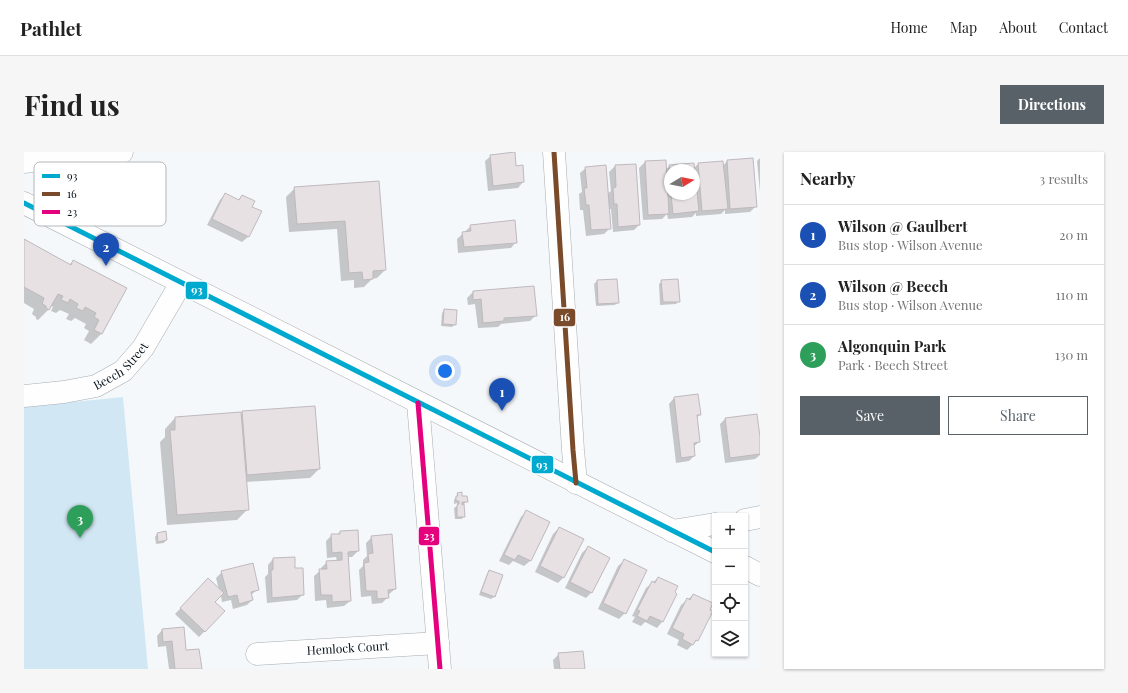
<!DOCTYPE html>
<meta charset="utf-8">
<style>
:root{--surface:#fff;--page:#f6f6f6;--text:#222;--muted:#767676;--line:#e0e0e0;--accent:#586167}
body{margin:0;font-family:"Playfair Display",serif;background:var(--page);color:var(--text)}
.controls{position:absolute;right:12px;bottom:12px;display:grid;overflow:hidden;border-radius:0px;box-shadow:0 1px 3px #0004}
.controls button{width:36px;height:36px;display:grid;place-items:center;padding:0;border:0;border-bottom:1px solid var(--line);background:var(--surface);color:var(--text);font:20px sans-serif}
.compass{position:absolute;left:640px;top:12px;width:36px;height:36px;border-radius:50%;background:var(--surface);box-shadow:0 1px 3px #0004;rotate:80deg}
.you{position:absolute;left:421px;top:219px;width:14px;height:14px;margin:-10px;border:3px solid #fff;border-radius:50%;background:#1a73e8;box-shadow:0 0 0 6px #1a73e833}
.badge{display:grid;place-items:center;width:26px;height:26px;border-radius:50%;background:var(--accent);color:#fff;font-size:13px;font-weight:700}
.pin{position:absolute;translate:-50% -33px;filter:drop-shadow(0 1px 2px #0008)}
.pin::after{content:'';position:absolute;top:21px;width:14px;height:12px;background:inherit;clip-path:polygon(0 0,100% 0,50% 100%)}
.list{margin:0;padding:0;list-style:none}
h2{display:flex;justify-content:space-between;align-items:center;height:52px;margin:0;padding:0 16px;font-size:17px}
h2 small{font-size:13px;font-weight:400;color:var(--muted)}
.list li{display:grid;grid-template-columns:26px 1fr auto;gap:12px;align-items:center;box-sizing:border-box;height:60px;padding:0 16px;border-top:1px solid var(--line)}
.list b{display:block;font-size:15px;white-space:nowrap}
.list p{margin:0;font-size:13px;white-space:nowrap;color:var(--muted)}
.list em{font-size:13px;font-style:normal;color:var(--muted)}
.actions{display:flex;gap:8px;padding:12px 16px}
.actions a{flex:1;padding:9px 0;border:1px solid var(--accent);border-radius:0px;text-align:center;font-size:14px;color:var(--accent)}
.actions .main{background:var(--accent);color:#fff}
.icon{flex:none;width:22px;height:22px;fill:none;stroke:currentColor;stroke-width:2;stroke-linecap:round;stroke-linejoin:round}
.map{position:relative;flex:none;width:736px;height:517px;overflow:hidden;border-radius:0px}
header{display:flex;align-items:center;gap:24px;box-sizing:border-box;height:56px;padding:0 20px;background:var(--surface);border-bottom:1px solid var(--line)}
header strong{font-size:19px}
nav{display:flex;gap:22px;margin-inline-start:auto;font-size:14px}
.intro{display:flex;align-items:center;justify-content:space-between;box-sizing:border-box;height:96px;padding:0 24px}
h1{margin:0;font-size:28px}
.button{padding:10px 18px;border-radius:0px;background:var(--accent);color:#fff;font-size:14px;font-weight:700}
main{display:flex;gap:24px;padding:0 24px}
aside{flex:1;background:var(--surface);border-radius:0px;box-shadow:0 1px 3px #0004}
.map>svg:first-child{display:block}
.green{fill:#d2e7f4}
.shadow{fill:#0003;fill-rule:evenodd}
.building{fill:#e7e1e4;stroke:#bfb9bd}
.lines{fill:none;stroke-linecap:round;stroke-linejoin:round}
.minor-casing{stroke:#a6adb2;stroke-width:23}
.minor{stroke:#fefefe;stroke-width:22}
.bus-1-casing{stroke:#fff;stroke-width:8}
.bus-2-casing{stroke:#fff;stroke-width:8}
.bus-3-casing{stroke:#fff;stroke-width:8}
.bus-1{stroke:#00a9ce;stroke-width:5}
.bus-2{stroke:#7a4b2a;stroke-width:5}
.bus-3{stroke:#e5007d;stroke-width:5}
.labels{text-anchor:middle;stroke-width:3;stroke-linejoin:round;paint-order:stroke}
.street-label{font-size:12px;fill:#041018;stroke:#fff}
.key{fill:#fff;stroke:#b4b7ba;stroke-width:1}
.key-label{font-size:11px;fill:#041018}
.line-badge{stroke:#fff;stroke-width:1.5}
.badge-label{font-size:11px;text-anchor:middle;font-weight:bold;fill:#fff}
</style>
<header>
<strong>Pathlet</strong>
<nav><a>Home</a><a>Map</a><a>About</a><a>Contact</a></nav>
</header>
<div class="intro"><h1>Find us</h1><a class="button">Directions</a></div>
<main>
<div class="map">
<svg width="736" height="517" viewBox="0 0 736 517">
<rect width="100%" height="100%" fill="#f5f8fb"/>
<path class="green" d="M 99,245 L 124,517 L 0,517 L 0,255 Z"/>
<g class="shadow">
<path d="M 467,4 L 491,15 L 498,14 L 499,30 L 494,36 L 464,39 L 461,9 Z"/>
<path d="M 736,6 L 736,40 L 733,9 Z"/>
<path d="M 703,9 L 732,54 L 726,60 L 701,62 L 701,58 L 697,62 L 672,64 L 672,61 L 668,65 L 644,67 L 643,62 L 638,67 L 619,68 L 615,16 L 621,10 L 641,18 L 646,14 L 670,16 L 674,12 L 699,14 ZM 646,18 L 670,18 L 670,42 L 646,42 Z"/>
<path d="M 591,14 L 615,73 L 610,78 L 589,80 L 587,57 L 585,57 L 586,76 L 580,82 L 562,84 L 559,58 L 556,58 L 555,42 L 558,40 L 556,21 L 562,16 L 583,42 L 587,39 L 585,20 Z"/>
<path d="M 354,30 L 361,118 L 353,126 L 348,127 L 340,135 L 330,136 L 330,128 L 317,129 L 313,77 L 265,80 L 262,45 L 271,36 Z"/>
<path d="M 201,42 L 214,48 L 218,44 L 227,55 L 236,60 L 224,85 L 218,90 L 183,73 L 196,48 Z"/>
<path d="M 447,74 L 492,90 L 487,96 L 434,101 L 433,87 Z"/>
<path d="M 0,88 L 45,113 L 49,109 L 102,136 L 78,181 L 67,192 L 60,188 L 65,179 L 60,176 L 62,172 L 51,166 L 47,169 L 42,167 L 45,162 L 36,158 L 32,161 L 27,159 L 29,155 L 27,154 L 25,157 L 14,168 L 12,167 L 12,165 L 8,162 L 10,157 L 0,151 Z"/>
<path d="M 573,129 L 594,150 L 591,153 L 572,154 L 570,132 Z"/>
<path d="M 638,129 L 655,149 L 652,152 L 636,153 L 635,132 Z"/>
<path d="M 449,140 L 512,163 L 506,169 L 477,172 L 474,175 L 454,176 L 451,152 L 444,153 L 443,146 Z"/>
<path d="M 420,158 L 431,172 L 428,175 L 417,174 L 418,161 Z"/>
<path d="M 650,246 L 676,263 L 672,266 L 675,290 L 669,295 L 670,304 L 665,309 L 652,311 L 645,252 Z"/>
<path d="M 290,255 L 295,317 L 286,326 L 221,330 L 224,357 L 213,368 L 143,373 L 136,290 L 141,285 L 141,277 L 151,266 L 216,263 L 219,260 Z"/>
<path d="M 702,266 L 736,292 L 736,303 L 731,307 L 701,311 L 696,272 Z"/>
<path d="M 434,342 L 443,349 L 439,353 L 440,364 L 438,367 L 431,367 L 430,356 L 433,354 L 433,351 L 430,352 L 430,348 Z"/>
<path d="M 503,359 L 525,370 L 506,409 L 500,414 L 489,409 L 485,413 L 475,409 L 497,365 Z"/>
<path d="M 535,376 L 540,425 L 534,431 L 511,420 L 529,382 Z"/>
<path d="M 316,380 L 334,399 L 328,405 L 324,405 L 326,449 L 320,454 L 303,456 L 302,448 L 291,449 L 290,424 L 297,418 L 297,416 L 303,410 L 313,409 L 312,405 L 303,406 L 302,389 L 308,383 L 313,383 Z"/>
<path d="M 133,382 L 142,388 L 140,391 L 132,392 L 131,385 Z"/>
<path d="M 348,385 L 371,437 L 364,443 L 364,445 L 358,451 L 348,452 L 347,444 L 337,445 L 335,418 L 339,414 L 339,408 L 343,404 L 342,391 Z"/>
<path d="M 564,395 L 585,406 L 567,441 L 562,446 L 541,436 L 558,401 Z"/>
<path d="M 249,407 L 270,417 L 279,442 L 273,448 L 243,451 L 241,425 L 244,422 L 244,413 Z"/>
<path d="M 600,409 L 601,461 L 595,467 L 574,457 L 594,414 Z"/>
<path d="M 465,419 L 478,424 L 470,445 L 467,447 L 455,443 L 463,422 Z"/>
<path d="M 198,420 L 234,437 L 227,443 L 228,448 L 223,453 L 209,457 L 207,448 L 198,450 L 197,444 L 190,450 L 200,459 L 175,485 L 151,462 L 184,428 L 195,438 L 192,426 Z"/>
<path d="M 634,426 L 652,442 L 638,470 L 633,476 L 621,470 L 617,474 L 608,470 L 611,465 L 608,464 L 622,436 Z"/>
<path d="M 669,443 L 673,488 L 663,498 L 653,493 L 655,488 L 643,482 L 657,453 Z"/>
<path d="M 138,478 L 161,499 L 177,517 L 145,517 L 142,494 L 134,495 L 133,484 Z"/>
<path d="M 535,502 L 560,517 L 530,517 L 529,508 Z"/>
</g>
<g class="building">
<path d="M 491,0 L 492,14 L 499,13 L 500,30 L 469,34 L 466,3 Z"/>
<path d="M 729,6 L 733,55 L 706,57 L 703,8 Z"/>
<path d="M 642,8 L 645,62 L 624,63 L 621,9 Z"/>
<path d="M 699,9 L 704,57 L 678,59 L 674,11 Z"/>
<path d="M 670,11 L 675,59 L 649,62 L 647,42 L 670,42 L 670,18 L 646,18 L 646,24 L 645,13 Z"/>
<path d="M 612,12 L 616,73 L 594,75 L 593,52 L 590,52 L 589,36 L 592,35 L 591,13 Z"/>
<path d="M 582,13 L 587,77 L 567,78 L 565,53 L 562,53 L 560,36 L 563,36 L 561,15 Z"/>
<path d="M 355,29 L 362,118 L 349,119 L 349,127 L 339,128 L 338,120 L 325,121 L 321,69 L 273,72 L 270,35 Z"/>
<path d="M 201,41 L 215,48 L 218,43 L 231,49 L 228,55 L 238,59 L 225,85 L 188,67 Z"/>
<path d="M 491,68 L 493,91 L 440,95 L 438,80 L 447,79 L 446,73 Z"/>
<path d="M 0,87 L 47,113 L 49,108 L 103,136 L 78,182 L 70,178 L 75,168 L 70,165 L 72,161 L 61,155 L 59,159 L 52,156 L 54,152 L 46,147 L 44,151 L 37,148 L 39,144 L 34,142 L 25,158 L 22,156 L 22,154 L 18,152 L 20,146 L 0,135 Z"/>
<path d="M 593,127 L 595,151 L 574,152 L 573,128 Z"/>
<path d="M 654,127 L 656,150 L 639,150 L 637,128 Z"/>
<path d="M 510,134 L 513,164 L 480,166 L 480,169 L 459,171 L 457,147 L 449,148 L 449,139 Z"/>
<path d="M 420,157 L 433,158 L 432,173 L 419,172 Z"/>
<path d="M 674,242 L 677,263 L 673,263 L 676,290 L 670,291 L 671,304 L 657,306 L 650,245 Z"/>
<path d="M 291,254 L 296,317 L 223,323 L 218,259 Z"/>
<path d="M 217,260 L 225,358 L 153,363 L 146,278 L 151,278 L 151,265 Z"/>
<path d="M 733,262 L 736,285 L 736,302 L 706,306 L 701,266 Z"/>
<path d="M 438,340 L 438,344 L 443,344 L 444,350 L 438,350 L 438,353 L 440,352 L 441,365 L 433,365 L 433,353 L 435,352 L 435,349 L 432,349 L 432,344 L 434,344 L 433,341 Z"/>
<path d="M 502,358 L 526,370 L 507,409 L 494,403 L 491,408 L 480,403 Z"/>
<path d="M 535,375 L 560,387 L 540,426 L 516,414 Z"/>
<path d="M 334,378 L 335,399 L 324,400 L 327,449 L 308,450 L 308,443 L 297,443 L 295,417 L 303,417 L 302,409 L 318,408 L 318,400 L 308,401 L 307,382 L 316,382 L 316,379 Z"/>
<path d="M 142,379 L 143,388 L 134,390 L 133,381 Z"/>
<path d="M 368,382 L 372,437 L 364,438 L 365,446 L 353,447 L 353,439 L 342,439 L 340,411 L 345,410 L 344,402 L 349,401 L 347,384 Z"/>
<path d="M 564,394 L 586,406 L 568,441 L 546,430 Z"/>
<path d="M 271,405 L 271,416 L 279,416 L 280,443 L 248,446 L 247,418 L 249,418 L 249,406 Z"/>
<path d="M 600,407 L 623,418 L 602,462 L 579,451 Z"/>
<path d="M 229,411 L 235,438 L 227,440 L 229,448 L 215,452 L 213,443 L 204,445 L 197,419 Z"/>
<path d="M 465,418 L 479,423 L 471,445 L 457,440 Z"/>
<path d="M 634,425 L 654,434 L 651,440 L 653,442 L 639,470 L 626,464 L 623,469 L 613,464 L 616,459 L 613,458 L 628,429 L 631,431 Z"/>
<path d="M 184,426 L 200,441 L 191,450 L 201,459 L 181,480 L 156,456 Z"/>
<path d="M 669,442 L 689,451 L 686,458 L 689,459 L 674,489 L 672,488 L 669,493 L 658,487 L 660,482 L 648,476 L 663,446 L 666,448 Z"/>
<path d="M 160,475 L 162,498 L 175,497 L 178,517 L 151,517 L 148,489 L 139,490 L 138,477 Z"/>
<path d="M 559,499 L 561,517 L 536,517 L 534,501 Z"/>
</g>
<g class="lines">
<defs>
<g id="minor">
<path d="M 530,0 L 549,298 L 552,331"/>
<path d="M 0,10 L 36,5 L 98,0"/>
<path d="M 0,51 L 691,400"/>
<path id="s1" d="M 0,244 L 40,240 L 72,234 L 99,219 L 119,196 L 157,131"/>
<path d="M 394,251 L 416,517"/>
<path d="M 721,368 L 736,365"/>
<path d="M 648,379 L 691,372"/>
<path d="M 721,415 L 736,423"/>
<path id="s2" d="M 233,502 L 414,491"/>
</g>
</defs>
<use href="#minor" class="minor-casing"/>
<use href="#minor" class="minor"/>
<defs>
<path id="bus-1" d="M 0,51 L 691,400"/>
<path id="bus-2" d="M 530,0 L 549,298 L 552,331"/>
<path id="bus-3" d="M 394,251 L 416,517"/>
</defs>
<use href="#bus-1" class="bus-1-casing"/>
<use href="#bus-2" class="bus-2-casing"/>
<use href="#bus-3" class="bus-3-casing"/>
<use href="#bus-1" class="bus-1"/>
<use href="#bus-2" class="bus-2"/>
<use href="#bus-3" class="bus-3"/>
</g>
<g class="labels">
<g class="street-label">
<text dy="4" stroke="none"><textPath href="#s1" startOffset="105">Beech Street</textPath></text>
<text dy="4" stroke="none"><textPath href="#s2" startOffset="91">Hemlock Court</textPath></text>
</g>
</g>
<rect x="10" y="10" width="132" height="64" rx="6" class="key"/>
<rect x="18" y="22" width="18" height="4" fill="#00a9ce"/>
<rect x="18" y="40" width="18" height="4" fill="#7a4b2a"/>
<rect x="18" y="58" width="18" height="4" fill="#e5007d"/>
<g class="key-label">
<text x="43" y="28">93</text>
<text x="43" y="46">16</text>
<text x="43" y="64">23</text>
</g>
<g class="line-badge">
<rect x="161" y="129" width="23" height="19" rx="4" fill="#00a9ce"/>
<rect x="529" y="156" width="23" height="19" rx="4" fill="#7a4b2a"/>
<rect x="507" y="303" width="23" height="19" rx="4" fill="#00a9ce"/>
<rect x="394" y="374" width="22" height="20" rx="4" fill="#e5007d"/>
</g>
<g class="badge-label">
<text x="173" y="142">93</text>
<text x="541" y="169">16</text>
<text x="518" y="317">93</text>
<text x="405" y="388">23</text>
</g>
</svg>
<div class="controls">
<button>+</button>
<button>−</button>
<button><svg class="icon" aria-label="locate" viewBox="0 0 24 24"><circle cx="12" cy="12" r="6"/><path d="M12 2v4M12 18v4M2 12h4M18 12h4"/></svg></button>
<button><svg class="icon" aria-label="layers" viewBox="0 0 24 24"><path d="M12 4l9 5-9 5-9-5zM3 14l9 5 9-5"/></svg></button>
</div>
<svg class="compass" viewBox="-18 -18 36 36"><path d="M0-13l5 13h-10z" fill="#e53935"/><path d="M0 13l5-13h-10z" fill="#767676"/></svg>
<div class="you"></div>
<div class="pin badge" style="left:478px;top:259px;background:#1a4fb4">1</div>
<div class="pin badge" style="left:82px;top:114px;background:#1a4fb4">2</div>
<div class="pin badge" style="left:56px;top:386px;background:#2e9e5b">3</div>
</div>
<aside>
<h2>Nearby<small>3 results</small></h2>
<ul class="list">
<li><span class="badge" style="background:#1a4fb4">1</span><div><b>Wilson @ Gaulbert</b><p>Bus stop · Wilson Avenue</p></div><em>20 m</em></li>
<li><span class="badge" style="background:#1a4fb4">2</span><div><b>Wilson @ Beech</b><p>Bus stop · Wilson Avenue</p></div><em>110 m</em></li>
<li><span class="badge" style="background:#2e9e5b">3</span><div><b>Algonquin Park</b><p>Park · Beech Street</p></div><em>130 m</em></li>
</ul>
<div class="actions"><a class="main">Save</a><a>Share</a></div>
</aside>
</main>
